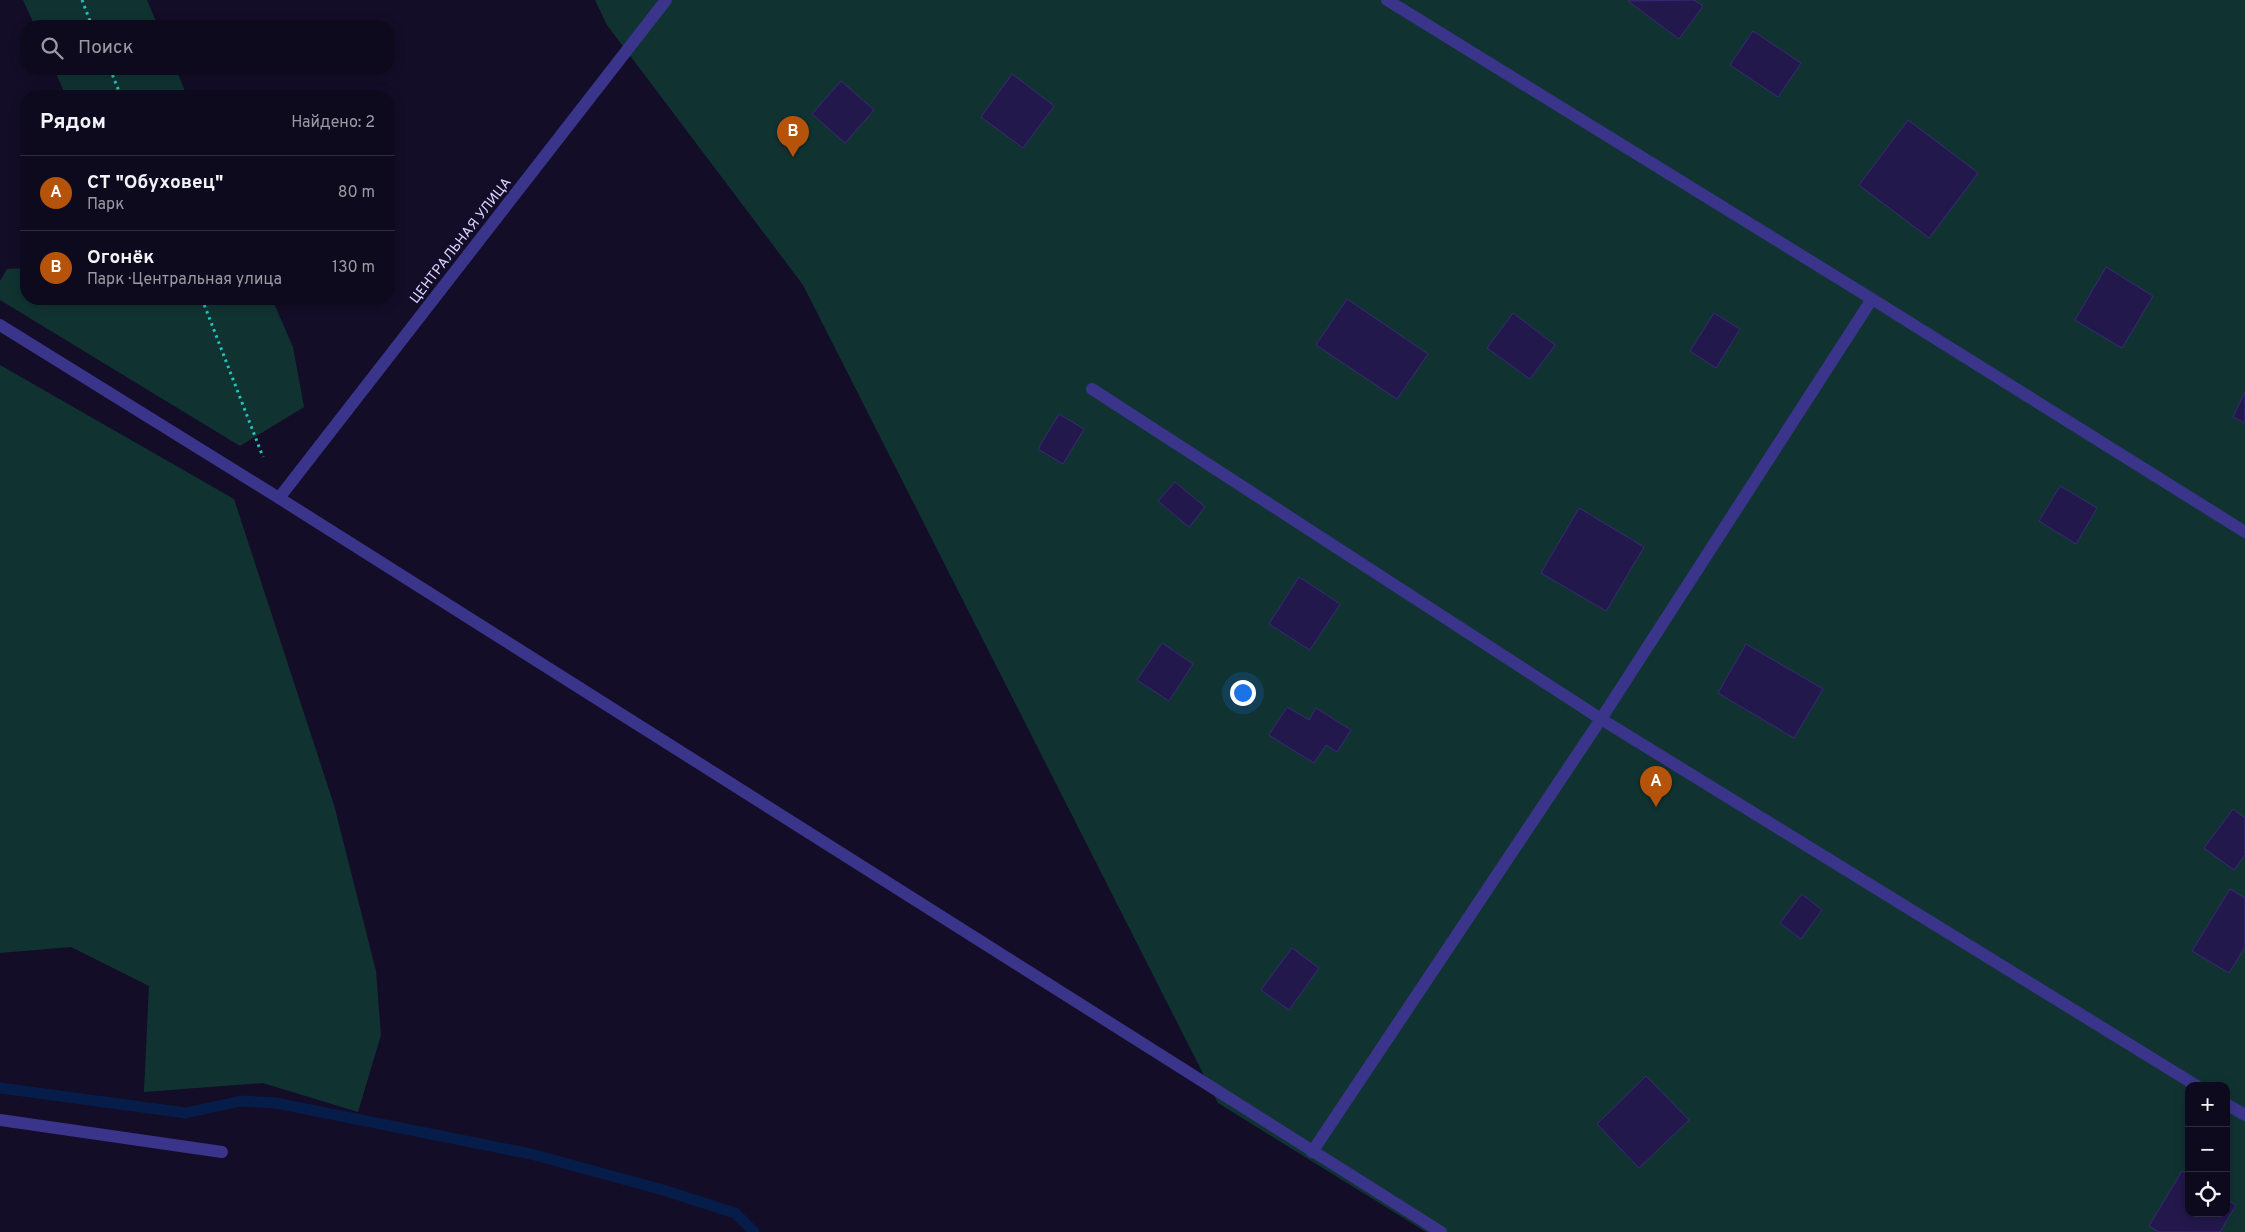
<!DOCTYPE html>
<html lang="ru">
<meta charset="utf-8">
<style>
:root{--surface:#0e0a1e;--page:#171327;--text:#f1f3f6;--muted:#9b9aa4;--line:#2e2b3c;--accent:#b45309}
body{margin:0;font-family:Overpass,sans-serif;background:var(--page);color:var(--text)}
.controls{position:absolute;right:15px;bottom:15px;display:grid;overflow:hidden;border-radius:10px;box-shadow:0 2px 12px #0003}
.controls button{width:45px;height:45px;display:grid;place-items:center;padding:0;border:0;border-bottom:1px solid var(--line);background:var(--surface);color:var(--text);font:25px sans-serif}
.you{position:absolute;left:1242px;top:692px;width:18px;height:18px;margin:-12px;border:4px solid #fff;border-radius:50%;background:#1a73e8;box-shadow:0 0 0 8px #1a73e833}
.badge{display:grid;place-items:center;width:32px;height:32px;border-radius:50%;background:var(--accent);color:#fff;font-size:16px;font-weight:700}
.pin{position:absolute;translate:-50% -41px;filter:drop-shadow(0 1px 2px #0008)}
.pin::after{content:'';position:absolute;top:26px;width:18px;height:15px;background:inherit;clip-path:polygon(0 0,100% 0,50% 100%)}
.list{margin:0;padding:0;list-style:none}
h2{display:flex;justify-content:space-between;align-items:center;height:65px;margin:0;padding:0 20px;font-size:21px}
h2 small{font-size:16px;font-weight:400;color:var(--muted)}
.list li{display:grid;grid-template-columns:32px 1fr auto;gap:15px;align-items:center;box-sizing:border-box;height:75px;padding:0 20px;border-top:1px solid var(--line)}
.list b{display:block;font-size:19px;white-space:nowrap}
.list p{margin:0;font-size:16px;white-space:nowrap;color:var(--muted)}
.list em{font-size:16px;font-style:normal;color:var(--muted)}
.icon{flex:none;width:28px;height:28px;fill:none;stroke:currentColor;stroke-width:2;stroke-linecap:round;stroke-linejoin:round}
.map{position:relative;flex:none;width:2245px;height:1232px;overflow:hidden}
.search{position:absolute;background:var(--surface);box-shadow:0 2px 12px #0003;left:20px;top:20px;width:375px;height:55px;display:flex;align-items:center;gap:12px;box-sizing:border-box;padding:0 18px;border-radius:20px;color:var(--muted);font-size:19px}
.panel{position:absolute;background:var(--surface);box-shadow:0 2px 12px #0003;left:20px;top:90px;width:375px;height:215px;border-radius:20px}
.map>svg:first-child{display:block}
.green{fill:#103332;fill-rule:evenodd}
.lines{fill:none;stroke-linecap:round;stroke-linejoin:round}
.stream{stroke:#061c49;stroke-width:11}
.building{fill:#23184b;stroke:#3a2879}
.path{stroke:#25c3bd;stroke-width:3;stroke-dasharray:2.5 4;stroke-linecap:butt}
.lane{stroke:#3a358b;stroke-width:12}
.street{stroke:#3a358b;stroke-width:12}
.labels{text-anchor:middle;stroke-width:4.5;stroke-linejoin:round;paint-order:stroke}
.street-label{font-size:14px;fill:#dad5ff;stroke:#130d28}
</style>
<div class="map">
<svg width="2245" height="1232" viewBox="0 0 2245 1232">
<rect width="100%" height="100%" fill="#130d28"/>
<g class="green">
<path d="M 23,0 L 147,0 L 158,26 L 35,26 Z"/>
<path d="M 595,0 L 2245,0 L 2245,1232 L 1426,1232 L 1218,1103 L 803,285 L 607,25 ZM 2189,1086 L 2226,1086 L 2226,1213 L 2189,1213 Z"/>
<path d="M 54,69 L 176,69 L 187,96 L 66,96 Z"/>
<path d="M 26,268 L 26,299 L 272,299 L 293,347 L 304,407 L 240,446 L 0,300 L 0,281 L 7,269 Z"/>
<path d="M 0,365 L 234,499 L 334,805 L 376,971 L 381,1035 L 358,1112 L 263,1083 L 144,1092 L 149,986 L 71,947 L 0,953 Z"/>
</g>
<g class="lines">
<path class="stream" d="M 0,1088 L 186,1113 L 241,1101 L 276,1103 L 531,1154 L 663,1190 L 735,1213 L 754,1232"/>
</g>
<g class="building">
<path d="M 1694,0 L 1703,6 L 1679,39 L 1628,1 Z"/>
<path d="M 1753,31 L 1801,63 L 1778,97 L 1730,65 Z"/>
<path d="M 1012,74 L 1054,106 L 1023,148 L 981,117 Z"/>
<path d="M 841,81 L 874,110 L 845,143 L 812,114 Z"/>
<path d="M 1908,120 L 1978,173 L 1929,238 L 1859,185 Z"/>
<path d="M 2106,267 L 2153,296 L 2122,348 L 2075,320 Z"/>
<path d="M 1347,299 L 1428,354 L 1397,399 L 1316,345 Z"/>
<path d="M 1513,313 L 1555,345 L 1530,379 L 1487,348 Z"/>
<path d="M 1714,313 L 1740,329 L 1716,368 L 1690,351 Z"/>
<path d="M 2245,392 L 2245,423 L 2233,417 Z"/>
<path d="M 1059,414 L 1084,429 L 1063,464 L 1038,449 Z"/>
<path d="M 1175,482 L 1205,507 L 1189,527 L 1158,501 Z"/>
<path d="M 2060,486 L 2097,508 L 2076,544 L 2039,521 Z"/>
<path d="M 1579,508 L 1644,547 L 1606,611 L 1541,573 Z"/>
<path d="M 1299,577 L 1340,604 L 1310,650 L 1269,624 Z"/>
<path d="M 1162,643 L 1193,664 L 1169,701 L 1137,680 Z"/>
<path d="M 1746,644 L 1823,689 L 1794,738 L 1718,693 Z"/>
<path d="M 1287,707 L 1309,720 L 1316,708 L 1351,730 L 1337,752 L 1326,745 L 1314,763 L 1269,735 Z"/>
<path d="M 2233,809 L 2245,818 L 2245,855 L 2234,870 L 2204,848 Z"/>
<path d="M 2230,889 L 2245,898 L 2245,947 L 2229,973 L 2192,951 Z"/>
<path d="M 1802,894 L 1822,910 L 1801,939 L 1780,923 Z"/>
<path d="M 1292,948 L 1319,968 L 1289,1010 L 1261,990 Z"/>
<path d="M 1646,1076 L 1689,1120 L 1639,1168 L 1597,1124 Z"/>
<path d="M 2182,1171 L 2189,1175 L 2189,1213 L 2226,1213 L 2226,1199 L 2236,1205 L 2220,1232 L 2159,1232 L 2149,1226 Z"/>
</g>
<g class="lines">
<g class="path">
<path d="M 82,0 L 92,26"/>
<path d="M 110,69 L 121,96"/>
<path d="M 202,299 L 263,457"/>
</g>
<path class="lane" d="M 0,1120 L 222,1152"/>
<g class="street">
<path d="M 1387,0 L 1872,299 L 2245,532"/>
<path d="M 0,325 L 279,498 L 1441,1232"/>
<path d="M 1092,389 L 1601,719 L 2197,1086"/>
<path d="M 279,498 L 666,0"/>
<path d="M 2226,1104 L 2245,1115"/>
<path d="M 1312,1152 L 1601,719 L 1872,299"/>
</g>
</g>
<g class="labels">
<g class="street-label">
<text transform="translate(460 240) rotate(-52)" y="5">ЦЕНТРАЛЬНАЯ УЛИЦА</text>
</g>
</g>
</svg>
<div class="controls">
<button>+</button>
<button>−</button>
<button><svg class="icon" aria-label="locate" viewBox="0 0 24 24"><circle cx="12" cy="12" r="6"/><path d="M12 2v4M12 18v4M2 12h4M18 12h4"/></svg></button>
</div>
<div class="you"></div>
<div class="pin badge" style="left:1656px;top:807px">A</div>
<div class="pin badge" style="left:793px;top:157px">B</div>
<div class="search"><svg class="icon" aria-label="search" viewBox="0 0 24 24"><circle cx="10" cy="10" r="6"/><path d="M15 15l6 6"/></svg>Поиск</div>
<section class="panel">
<h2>Рядом<small>Найдено: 2</small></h2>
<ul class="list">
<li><span class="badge">A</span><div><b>СТ &quot;Обуховец&quot;</b><p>Парк</p></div><em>80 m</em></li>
<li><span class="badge">B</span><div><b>Огонёк</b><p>Парк · Центральная улица</p></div><em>130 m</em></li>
</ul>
</section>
</div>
